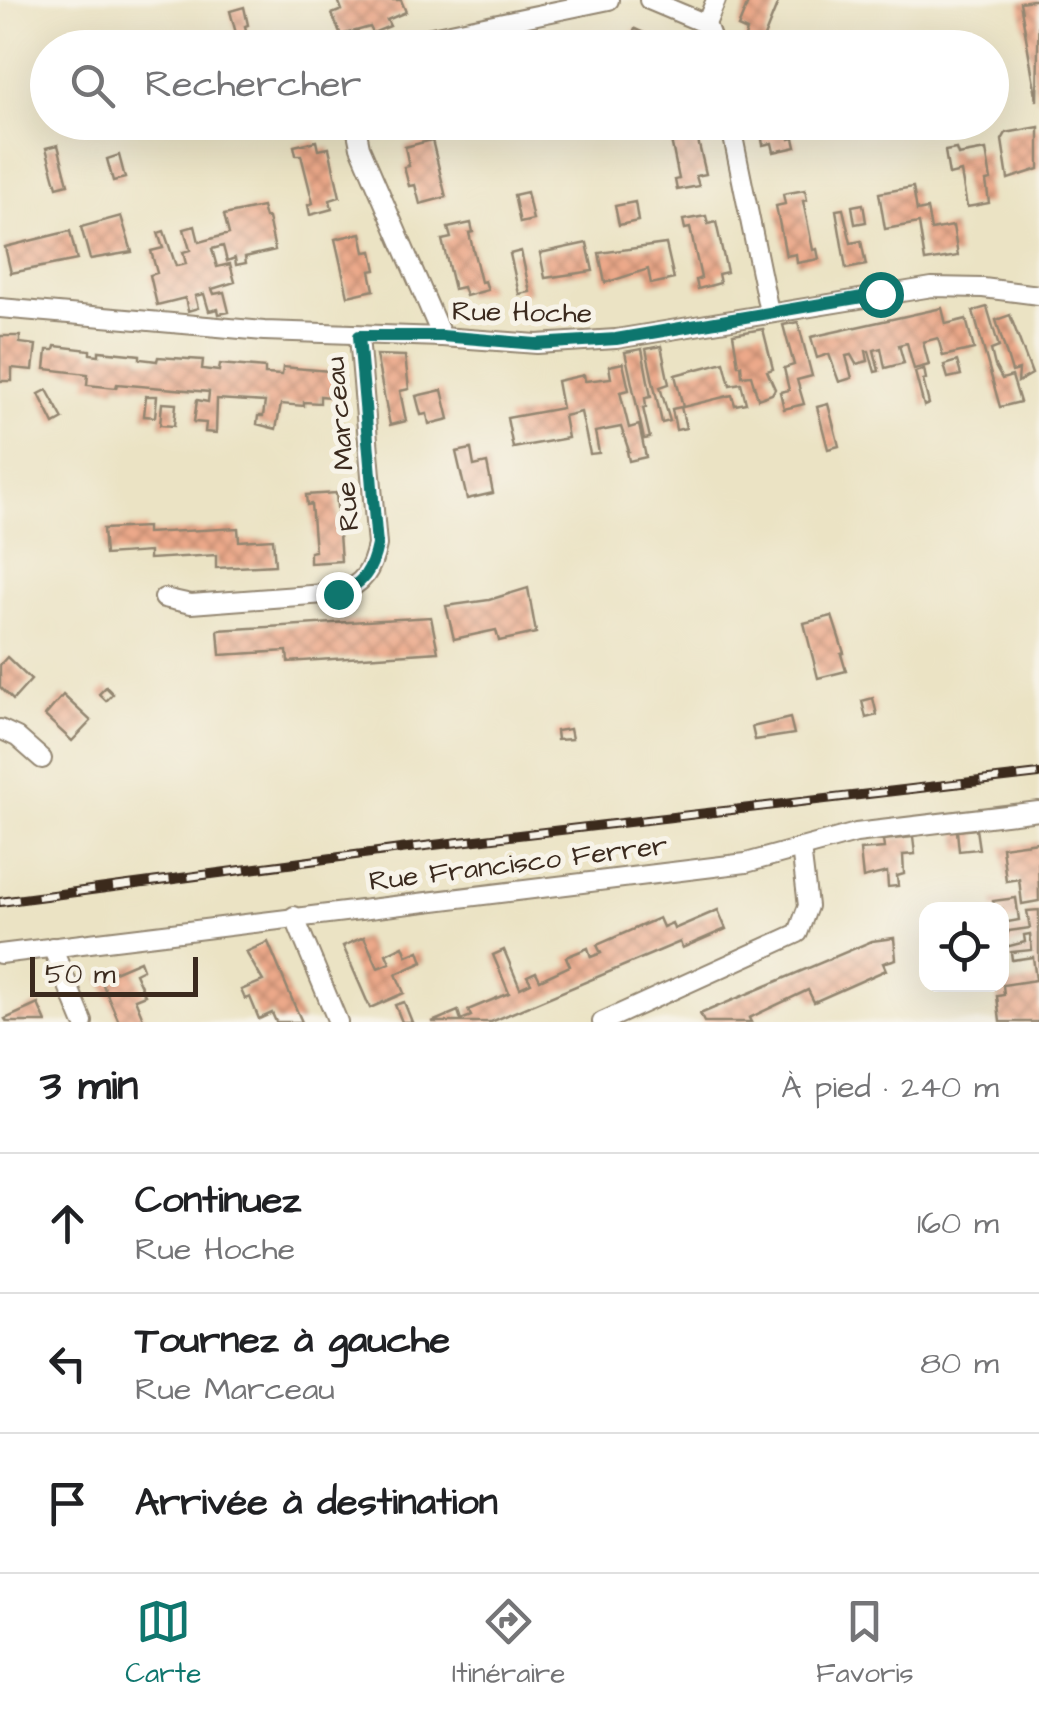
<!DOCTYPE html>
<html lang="fr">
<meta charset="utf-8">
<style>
:root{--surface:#fff;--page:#f2f2f2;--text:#202124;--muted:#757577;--line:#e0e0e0;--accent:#0f766e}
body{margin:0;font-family:"Architects Daughter",sans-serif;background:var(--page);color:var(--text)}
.controls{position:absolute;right:30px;bottom:30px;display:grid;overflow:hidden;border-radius:20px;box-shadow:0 10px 40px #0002}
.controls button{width:90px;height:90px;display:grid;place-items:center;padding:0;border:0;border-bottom:2px solid var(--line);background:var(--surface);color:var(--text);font:50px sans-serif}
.scale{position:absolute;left:30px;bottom:25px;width:168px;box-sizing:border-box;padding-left:10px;border:5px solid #3b2a1e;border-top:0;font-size:28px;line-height:35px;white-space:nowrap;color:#3b2a1e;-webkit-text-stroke:8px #f7f3e8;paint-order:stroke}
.stop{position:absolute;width:30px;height:30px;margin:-22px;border:8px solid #0f766e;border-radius:50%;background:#fff}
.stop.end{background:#0f766e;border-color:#fff;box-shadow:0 2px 10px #0008}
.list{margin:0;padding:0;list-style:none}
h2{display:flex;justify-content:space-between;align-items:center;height:130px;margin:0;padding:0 40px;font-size:42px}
h2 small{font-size:32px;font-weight:400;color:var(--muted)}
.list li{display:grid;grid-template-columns:65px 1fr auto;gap:30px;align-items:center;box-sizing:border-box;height:140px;padding:0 40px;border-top:2px solid var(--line)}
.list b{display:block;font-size:38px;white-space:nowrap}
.list p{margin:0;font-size:32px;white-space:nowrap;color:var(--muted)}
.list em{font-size:32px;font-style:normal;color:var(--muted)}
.icon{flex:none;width:55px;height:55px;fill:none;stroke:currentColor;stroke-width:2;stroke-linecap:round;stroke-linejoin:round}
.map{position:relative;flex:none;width:1039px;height:1022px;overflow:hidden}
.search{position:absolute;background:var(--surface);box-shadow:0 10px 40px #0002;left:30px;right:30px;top:30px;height:110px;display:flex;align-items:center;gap:25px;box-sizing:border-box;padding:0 35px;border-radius:55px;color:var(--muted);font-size:38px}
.sheet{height:550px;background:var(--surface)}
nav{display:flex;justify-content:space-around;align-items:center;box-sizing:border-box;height:140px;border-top:2px solid var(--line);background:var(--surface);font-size:28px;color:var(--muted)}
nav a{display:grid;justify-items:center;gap:5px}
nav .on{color:var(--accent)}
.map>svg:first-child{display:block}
.building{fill:url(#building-cross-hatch)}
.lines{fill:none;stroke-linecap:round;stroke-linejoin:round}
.street-casing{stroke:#938671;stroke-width:22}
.street{stroke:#fff;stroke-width:18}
.rail-casing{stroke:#3b2a1e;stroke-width:10}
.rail{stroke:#f7f3e8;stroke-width:6;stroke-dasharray:19;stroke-linecap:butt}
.route{stroke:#0f766e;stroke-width:12}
.labels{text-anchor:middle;stroke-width:10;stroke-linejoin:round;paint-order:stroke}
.street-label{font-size:28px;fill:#3b2a1e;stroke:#f7f3e8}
</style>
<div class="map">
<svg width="1039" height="1022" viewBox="0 0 1039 1022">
<defs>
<pattern id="building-cross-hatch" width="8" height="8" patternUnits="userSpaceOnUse" patternTransform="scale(2.5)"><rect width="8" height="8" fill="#eca98a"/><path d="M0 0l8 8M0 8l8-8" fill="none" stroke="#c08a70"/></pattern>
</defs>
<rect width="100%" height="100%" fill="#f7f3e8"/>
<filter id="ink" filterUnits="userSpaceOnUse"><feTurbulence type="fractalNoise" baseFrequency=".01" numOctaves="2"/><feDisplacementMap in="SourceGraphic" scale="20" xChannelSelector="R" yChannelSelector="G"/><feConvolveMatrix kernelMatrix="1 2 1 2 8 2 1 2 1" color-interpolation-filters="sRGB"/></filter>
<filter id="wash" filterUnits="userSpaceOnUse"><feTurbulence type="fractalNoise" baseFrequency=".0048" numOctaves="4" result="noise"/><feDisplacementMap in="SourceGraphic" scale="40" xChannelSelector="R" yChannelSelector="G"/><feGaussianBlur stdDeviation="2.25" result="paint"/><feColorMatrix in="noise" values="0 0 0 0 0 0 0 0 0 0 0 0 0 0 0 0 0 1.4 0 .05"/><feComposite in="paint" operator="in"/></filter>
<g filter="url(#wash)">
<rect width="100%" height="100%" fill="#ebe3c4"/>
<g id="blocks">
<g class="building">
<path d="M 338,0 L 401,0 L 406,12 L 387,20 L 390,26 L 373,33 L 370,27 L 341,35 L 332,14 L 342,10 Z"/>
<path d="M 749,0 L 779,0 L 764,37 L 768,39 L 765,48 L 744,40 L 747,31 L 738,27 Z"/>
<path d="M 1033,0 L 1039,0 L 1037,101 L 1020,2 Z"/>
<path d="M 244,7 L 248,25 L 245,26 L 250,48 L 240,48 L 230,11 Z"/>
<path d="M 635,29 L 657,39 L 678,48 L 617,48 L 622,34 L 631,38 Z"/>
<path d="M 662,122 L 694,124 L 706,174 L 696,176 L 699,186 L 677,190 L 675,180 L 679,179 L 669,130 L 664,131 Z"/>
<path d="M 759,122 L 787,122 L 790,139 L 794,138 L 796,147 L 774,152 L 772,143 L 763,145 Z"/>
<path d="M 1039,127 L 1039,169 L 1008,179 L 1002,140 L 1006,133 Z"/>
<path d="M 432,140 L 446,197 L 420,204 L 415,185 L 409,186 L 404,167 L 409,166 L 405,147 Z"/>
<path d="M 316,141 L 318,150 L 329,148 L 340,197 L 330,200 L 332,209 L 310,215 L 308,205 L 313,203 L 301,155 L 296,155 L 294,146 Z"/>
<path d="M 58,145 L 68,184 L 57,187 L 46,148 Z"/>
<path d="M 956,149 L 958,155 L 986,150 L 991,180 L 986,181 L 989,203 L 967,207 L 961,172 L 949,175 L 945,151 Z"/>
<path d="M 119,155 L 125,178 L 113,181 L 107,159 Z"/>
<path d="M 913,187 L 917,211 L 927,209 L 931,230 L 953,226 L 958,256 L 925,261 L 919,223 L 885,229 L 879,193 Z"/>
<path d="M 805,190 L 807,200 L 803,201 L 813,250 L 817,249 L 819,259 L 797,263 L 796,254 L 786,256 L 776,206 L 785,204 L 783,194 Z"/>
<path d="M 527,192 L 533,220 L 520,223 L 514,195 Z"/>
<path d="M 635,202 L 638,221 L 619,225 L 615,206 Z"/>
<path d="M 863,204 L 866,222 L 855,224 L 852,206 Z"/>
<path d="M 262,207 L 265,218 L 268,218 L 275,250 L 245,257 L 246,263 L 236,265 L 235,258 L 227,261 L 223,246 L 212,249 L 217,267 L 230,264 L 235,282 L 212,289 L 214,294 L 224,292 L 229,312 L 219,314 L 218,309 L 209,311 L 204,294 L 195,296 L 198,308 L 188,311 L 185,298 L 157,305 L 150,275 L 157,273 L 151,251 L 163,248 L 158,233 L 164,231 L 176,266 L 186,264 L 183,252 L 190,250 L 184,229 L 195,226 L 199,242 L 229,234 L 224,215 Z"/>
<path d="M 843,209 L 851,243 L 861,241 L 866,265 L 846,269 L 836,210 Z"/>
<path d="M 121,216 L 132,252 L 90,259 L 81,227 Z"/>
<path d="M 706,216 L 708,224 L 716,222 L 727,272 L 718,274 L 720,283 L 698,289 L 696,280 L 701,278 L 690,228 L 685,229 L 683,220 Z"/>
<path d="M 471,223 L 473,232 L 469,233 L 481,282 L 485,281 L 488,290 L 466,296 L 463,287 L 454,289 L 442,240 L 451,238 L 448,228 Z"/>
<path d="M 70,231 L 77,260 L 11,273 L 5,247 Z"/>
<path d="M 361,233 L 365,252 L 372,251 L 376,270 L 370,271 L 374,290 L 348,296 L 335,239 Z"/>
<path d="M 587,243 L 593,271 L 545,278 L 540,253 Z"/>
<path d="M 666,244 L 674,279 L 651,284 L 648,269 L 605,283 L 599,253 Z"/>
<path d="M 521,251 L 530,292 L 519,294 L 510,254 Z"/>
<path d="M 987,307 L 999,347 L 991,350 L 995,366 L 1002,379 L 1012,376 L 1020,402 L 1000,407 L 973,311 Z"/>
<path d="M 942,308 L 946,324 L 966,319 L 974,349 L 943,356 L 938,338 L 923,342 L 929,365 L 914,369 L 907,343 L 899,345 L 904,363 L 885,368 L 881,348 L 874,350 L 879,371 L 875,372 L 869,351 L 866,351 L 868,361 L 856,364 L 851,355 L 846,356 L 852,378 L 839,382 L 829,354 L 817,358 L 811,337 Z"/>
<path d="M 1010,315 L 1032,374 L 1018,382 L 1019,370 L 1012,372 L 996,320 Z"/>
<path d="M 798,322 L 812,376 L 797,380 L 804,404 L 784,409 L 780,392 L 789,390 L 784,368 L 794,365 L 783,325 Z"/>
<path d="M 763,329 L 773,369 L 767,371 L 775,389 L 772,394 L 758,399 L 751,375 L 742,376 L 741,365 L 738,365 L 733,334 Z"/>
<path d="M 0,336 L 20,336 L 20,343 L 36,345 L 33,370 L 12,368 L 12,381 L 0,381 Z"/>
<path d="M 55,346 L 90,350 L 90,354 L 99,355 L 99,351 L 140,355 L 140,359 L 149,360 L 157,361 L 158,357 L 203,360 L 202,369 L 219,371 L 220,364 L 265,368 L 265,374 L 282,375 L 283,367 L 329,371 L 329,377 L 342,379 L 339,398 L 320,396 L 320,403 L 304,402 L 304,406 L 281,404 L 276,429 L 257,424 L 258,416 L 263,416 L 265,402 L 217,399 L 216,433 L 205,432 L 206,423 L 194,422 L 197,400 L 208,402 L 209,392 L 117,384 L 116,388 L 87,385 L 88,374 L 45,369 L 47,350 L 54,350 Z"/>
<path d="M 661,346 L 669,384 L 660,387 L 670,421 L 662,423 L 646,349 Z"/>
<path d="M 642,349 L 651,397 L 645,398 L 646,407 L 643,408 L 650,438 L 644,439 L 625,352 Z"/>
<path d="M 376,355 L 405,356 L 409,389 L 400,391 L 406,421 L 390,425 Z"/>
<path d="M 957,361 L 961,375 L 948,378 L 944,365 Z"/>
<path d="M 724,362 L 730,385 L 741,383 L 746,403 L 735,405 L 732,395 L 683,407 L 675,375 Z"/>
<path d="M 623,363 L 629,390 L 620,392 L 629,428 L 639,425 L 646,457 L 629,461 L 627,451 L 629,451 L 621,427 L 595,432 L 599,453 L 590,454 L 581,412 L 564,416 L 568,438 L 513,448 L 507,418 L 562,408 L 557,381 L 584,375 L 585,381 L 611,378 L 609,366 Z"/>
<path d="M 924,369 L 926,379 L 923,380 L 929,404 L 924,406 L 915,372 Z"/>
<path d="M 47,390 L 63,419 L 54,424 L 39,394 Z"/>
<path d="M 442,390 L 449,419 L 429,424 L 427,414 L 421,415 L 416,396 Z"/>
<path d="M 146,396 L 157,396 L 155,417 L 144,416 Z"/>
<path d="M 162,403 L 176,404 L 174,426 L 160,425 Z"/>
<path d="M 828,404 L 839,446 L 828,449 L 817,407 Z"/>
<path d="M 681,407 L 686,428 L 676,430 L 672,409 Z"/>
<path d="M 471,449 L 474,466 L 487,463 L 493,493 L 467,499 L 456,452 Z"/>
<path d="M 336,493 L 341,561 L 310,563 L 310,552 L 315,551 L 311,504 L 307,505 L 306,495 Z"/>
<path d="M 147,527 L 147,533 L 238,528 L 239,541 L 273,539 L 275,565 L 216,568 L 216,555 L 149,559 L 149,552 L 105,555 L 103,529 Z"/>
<path d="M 528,588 L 536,633 L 499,641 L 496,630 L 454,639 L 446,606 L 489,600 Z"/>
<path d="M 832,616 L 844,653 L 841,654 L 846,671 L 818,678 L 804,623 Z"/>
<path d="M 431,617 L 438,652 L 288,662 L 287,651 L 220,655 L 218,630 Z"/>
<path d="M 7,657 L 31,680 L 13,700 L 0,687 L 0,665 Z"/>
<path d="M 106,687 L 113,694 L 106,701 L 99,694 Z"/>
<path d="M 63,695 L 91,721 L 72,741 L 45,716 Z"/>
<path d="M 873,698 L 877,715 L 866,718 L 862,701 Z"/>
<path d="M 790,718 L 794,734 L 755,740 L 752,727 Z"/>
<path d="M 570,729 L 572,739 L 557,740 L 556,731 Z"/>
<path d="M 976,829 L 979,849 L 959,851 L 957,831 Z"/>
<path d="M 913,837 L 915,854 L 903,855 L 904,874 L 897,876 L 898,886 L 888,887 L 887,872 L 863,878 L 860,850 L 884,848 L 883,840 Z"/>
<path d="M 1038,842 L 1039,901 L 1022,904 L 1019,879 L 1006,881 L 1002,847 Z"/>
<path d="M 1016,898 L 1019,920 L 1002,923 L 1002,909 L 994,909 L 993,901 Z"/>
<path d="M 718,910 L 726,929 L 682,948 L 680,942 L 491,1022 L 432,1022 L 458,1011 L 461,1020 L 471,1016 L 468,1010 L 509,993 L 493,955 L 504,950 L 520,988 L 531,983 L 527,976 L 536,972 L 540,980 L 570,966 L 566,957 L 588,948 L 591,957 L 601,953 L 597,945 L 659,918 L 663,927 L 672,923 L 674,929 Z"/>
<path d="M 1039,910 L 1039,1022 L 1000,1022 L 997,996 L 1004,995 L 1003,985 L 1036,980 L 1033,957 L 1012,960 L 1011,952 L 1032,950 L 1030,934 L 1024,935 L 1025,942 L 1002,948 L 1002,938 L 1006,937 L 1009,931 L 1030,928 L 1027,911 Z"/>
<path d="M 364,937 L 378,968 L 390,963 L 386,954 L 403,946 L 407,956 L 419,951 L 423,962 L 396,974 L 404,993 L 370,1008 L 343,946 Z"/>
<path d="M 894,938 L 896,959 L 883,963 L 886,970 L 814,1002 L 808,990 L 749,1018 L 751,1022 L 704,1022 L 700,1014 L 872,941 Z"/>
<path d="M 268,942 L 294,1004 L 302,1022 L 276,1022 L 272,1013 L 259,1019 L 250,997 L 245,999 L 241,990 L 263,981 L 246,952 Z"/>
<path d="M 140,961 L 143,969 L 135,973 L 145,995 L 135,999 L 144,1021 L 119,1022 L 100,978 Z"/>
<path d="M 404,1002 L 412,1022 L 402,1022 L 395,1005 Z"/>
<path d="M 38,1004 L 46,1022 L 7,1022 L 5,1019 Z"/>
</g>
</g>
</g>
<g filter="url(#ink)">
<use href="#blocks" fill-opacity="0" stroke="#938671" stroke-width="2.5"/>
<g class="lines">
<defs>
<g id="street">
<path d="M 649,0 L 706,24"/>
<path d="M 402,48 L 422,39 L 609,0"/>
<path d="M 715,48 L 706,24 L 716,0"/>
<path d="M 355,122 L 360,147 L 442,337"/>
<path d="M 730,122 L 769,312"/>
<path d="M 0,308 L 264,331 L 442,337 L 537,344 L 616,339 L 932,287 L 983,288 L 1039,295"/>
<path d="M 164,598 L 191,604 L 338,593 C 364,585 372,569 377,545 L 359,336"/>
<path d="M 0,729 L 17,737 L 42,759"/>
<path d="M 294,916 L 338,1022"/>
<path d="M 52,947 L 83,1022"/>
<path d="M 0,954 L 746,863 L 856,833 L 1039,811"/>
<path d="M 602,1022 L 798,933 L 808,906 L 801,848"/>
</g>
</defs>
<use href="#street" class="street-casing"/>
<use href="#street" class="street"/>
<defs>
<path id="rail" d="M 0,902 L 408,848 L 1039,774"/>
</defs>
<use href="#rail" class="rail-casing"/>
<use href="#rail" class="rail"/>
</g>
</g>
<g class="lines" filter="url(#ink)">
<path class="route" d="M 338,594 C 363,585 372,570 377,545 L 359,336 L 442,336 L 536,344 L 616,339 L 880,294"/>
</g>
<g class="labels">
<g class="street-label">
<text transform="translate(522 311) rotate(1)" y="10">Rue Hoche</text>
<text transform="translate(341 444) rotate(-95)" y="10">Rue Marceau</text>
<text transform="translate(518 862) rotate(-7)" y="10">Rue Francisco Ferrer</text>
</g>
</g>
</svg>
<div class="controls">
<button><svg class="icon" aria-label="locate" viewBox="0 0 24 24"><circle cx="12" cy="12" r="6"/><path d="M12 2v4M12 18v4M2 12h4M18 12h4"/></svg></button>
</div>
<div class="scale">50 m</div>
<div class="stop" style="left:880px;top:294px"></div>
<div class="stop end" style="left:338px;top:594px"></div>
<div class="search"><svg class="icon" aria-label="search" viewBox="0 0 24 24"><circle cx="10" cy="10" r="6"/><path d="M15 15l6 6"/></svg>Rechercher</div>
</div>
<section class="sheet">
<h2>3 min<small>À pied · 240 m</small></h2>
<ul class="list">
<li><svg class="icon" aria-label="ahead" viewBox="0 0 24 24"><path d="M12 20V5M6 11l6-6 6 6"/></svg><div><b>Continuez</b><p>Rue Hoche</p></div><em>160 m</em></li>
<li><svg class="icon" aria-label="left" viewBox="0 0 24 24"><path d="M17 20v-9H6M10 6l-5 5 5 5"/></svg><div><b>Tournez à gauche</b><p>Rue Marceau</p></div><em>80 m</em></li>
<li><svg class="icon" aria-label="arrive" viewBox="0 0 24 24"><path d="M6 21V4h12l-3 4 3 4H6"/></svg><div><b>Arrivée à destination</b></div></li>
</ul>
</section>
<nav>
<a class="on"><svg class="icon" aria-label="map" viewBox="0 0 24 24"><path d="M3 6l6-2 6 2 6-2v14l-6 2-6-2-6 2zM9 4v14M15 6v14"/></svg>Carte</a>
<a><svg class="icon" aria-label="directions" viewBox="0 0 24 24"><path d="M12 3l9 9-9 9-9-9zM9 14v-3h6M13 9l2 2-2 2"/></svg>Itinéraire</a>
<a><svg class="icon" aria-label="saved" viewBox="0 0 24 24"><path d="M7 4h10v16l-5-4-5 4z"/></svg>Favoris</a>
</nav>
